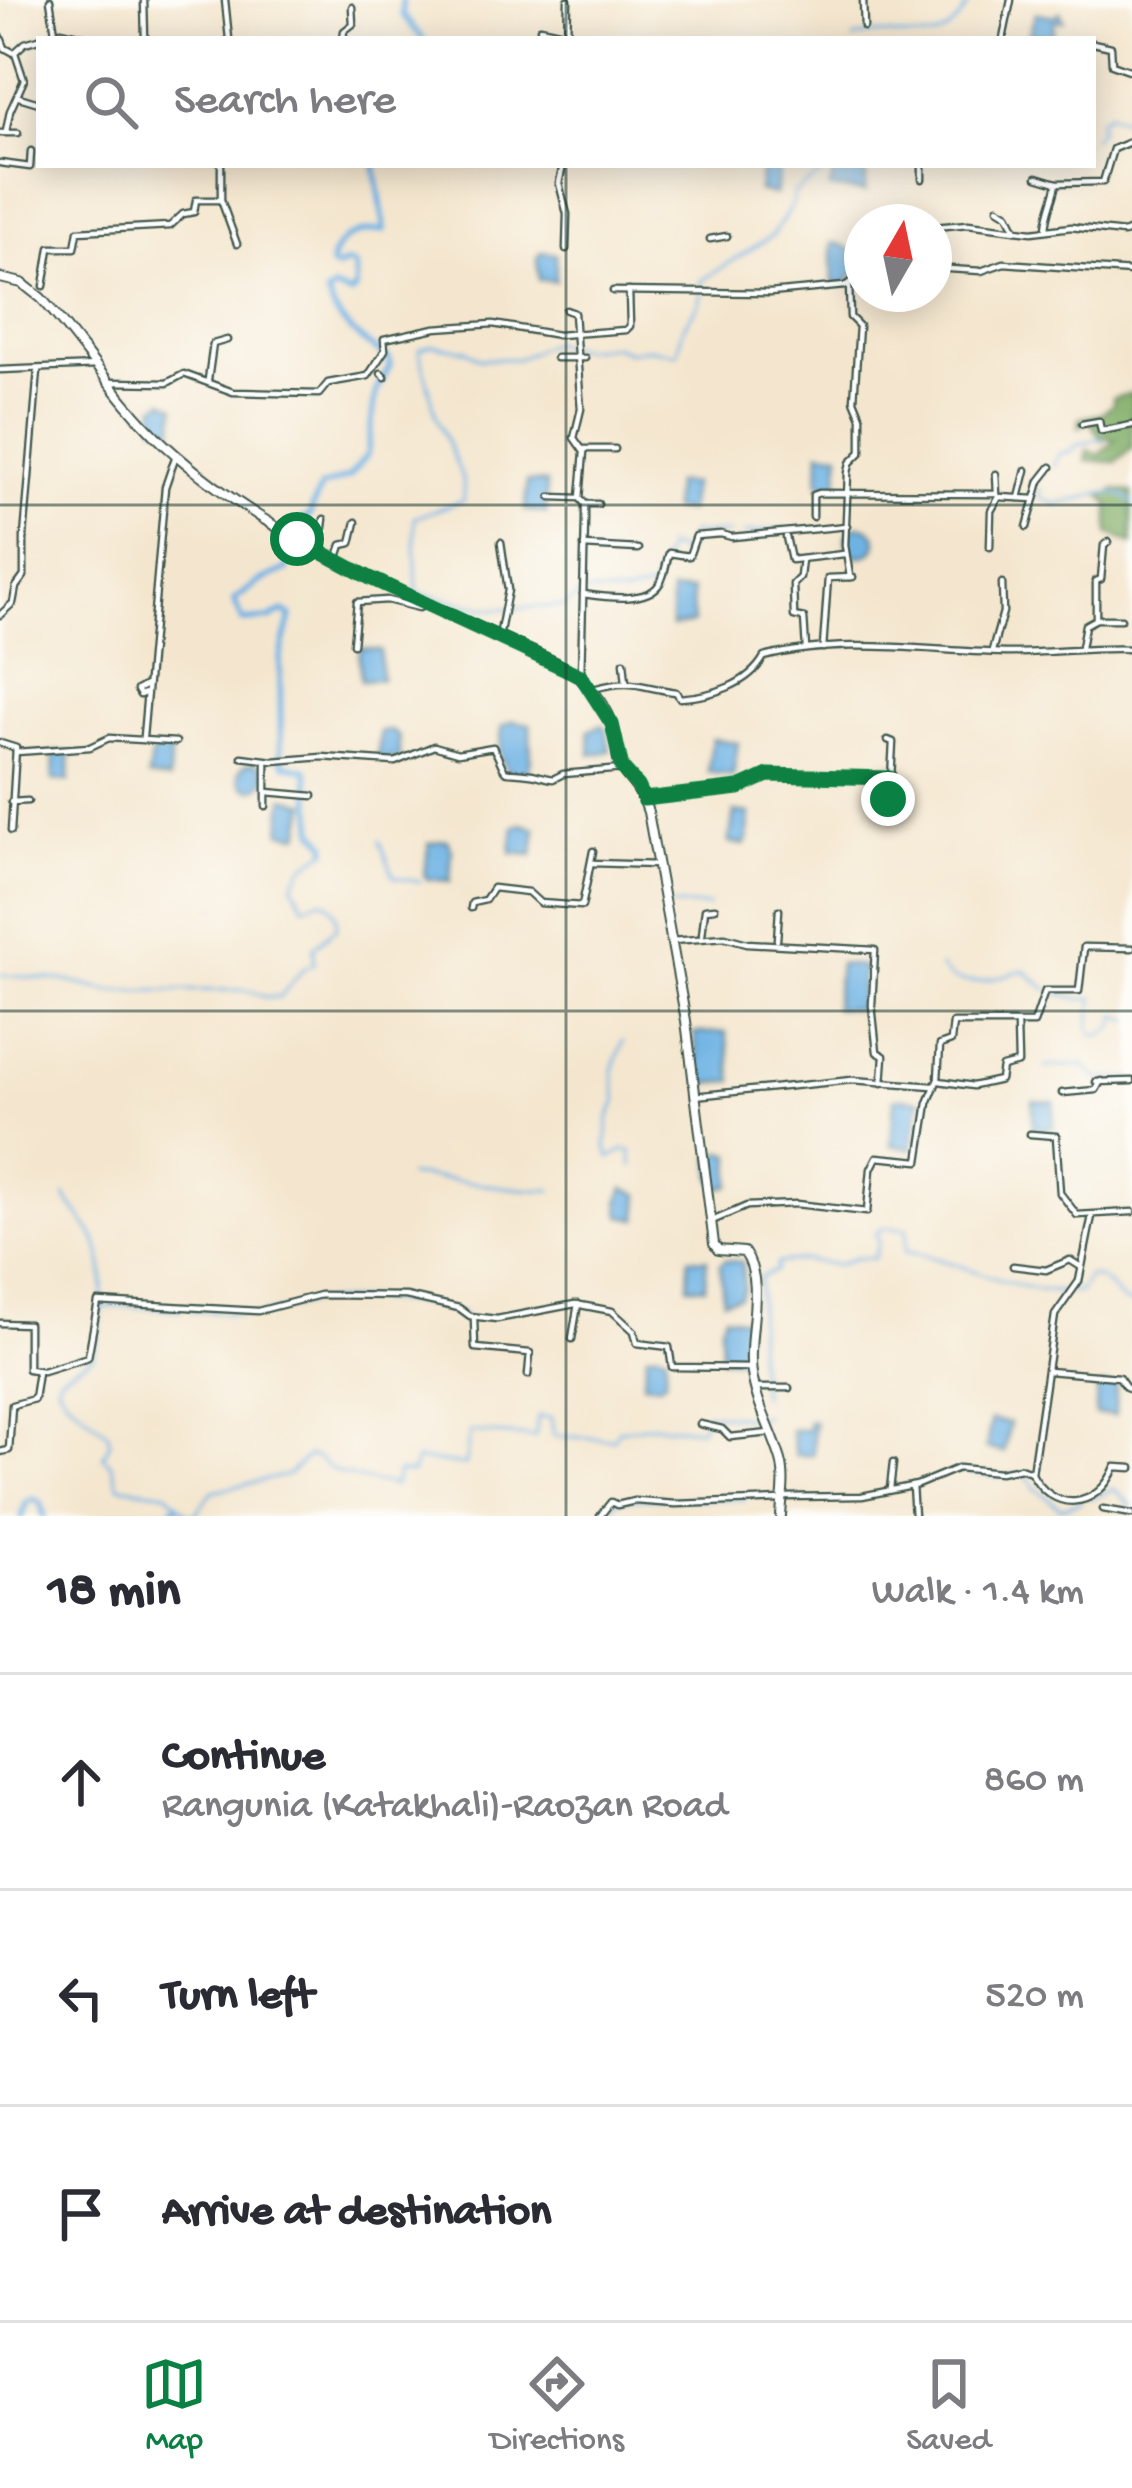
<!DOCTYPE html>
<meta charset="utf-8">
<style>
:root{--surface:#fff;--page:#f2f2f3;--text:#2b2b33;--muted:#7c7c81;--line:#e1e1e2;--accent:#0b8043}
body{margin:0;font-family:"Gochi Hand",sans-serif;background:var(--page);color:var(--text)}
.compass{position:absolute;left:844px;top:204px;width:108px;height:108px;border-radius:50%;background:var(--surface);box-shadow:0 6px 30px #0003;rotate:9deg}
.stop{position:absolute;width:36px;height:36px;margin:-27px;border:9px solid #0b8043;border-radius:50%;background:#fff}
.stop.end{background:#0b8043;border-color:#fff;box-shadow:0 3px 12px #0008}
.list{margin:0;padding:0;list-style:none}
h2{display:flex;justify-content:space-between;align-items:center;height:156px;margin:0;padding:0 48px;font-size:51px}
h2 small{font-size:39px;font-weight:400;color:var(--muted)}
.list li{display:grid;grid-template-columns:78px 1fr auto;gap:36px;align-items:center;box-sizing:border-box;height:216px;padding:0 48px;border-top:3px solid var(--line)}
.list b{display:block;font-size:45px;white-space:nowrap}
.list p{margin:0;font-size:39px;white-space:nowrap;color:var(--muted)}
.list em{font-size:39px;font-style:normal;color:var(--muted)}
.icon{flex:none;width:66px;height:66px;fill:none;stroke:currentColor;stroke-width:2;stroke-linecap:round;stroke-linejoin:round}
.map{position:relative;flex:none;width:1132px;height:1516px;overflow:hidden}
.search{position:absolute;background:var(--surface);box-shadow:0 6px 30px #0003;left:36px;right:36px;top:36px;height:132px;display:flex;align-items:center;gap:30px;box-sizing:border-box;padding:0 42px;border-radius:0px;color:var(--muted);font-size:45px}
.sheet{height:804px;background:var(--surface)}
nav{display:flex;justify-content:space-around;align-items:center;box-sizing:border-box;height:168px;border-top:3px solid var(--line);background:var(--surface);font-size:33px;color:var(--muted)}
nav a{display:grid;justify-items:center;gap:6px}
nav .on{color:var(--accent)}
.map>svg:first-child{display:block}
.forest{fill:#7eab64;stroke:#4e744c;stroke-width:3}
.water{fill:#6eb2e4;stroke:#46788c;stroke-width:3}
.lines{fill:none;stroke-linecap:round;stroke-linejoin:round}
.stream{stroke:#6eb2e4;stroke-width:3}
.canal{stroke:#6eb2e4;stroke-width:6}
.street-casing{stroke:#3f564b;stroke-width:9}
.secondary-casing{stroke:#3f564b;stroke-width:12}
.street{stroke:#fff;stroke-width:4.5}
.secondary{stroke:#fff;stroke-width:8}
.route{stroke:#0b8043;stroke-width:15}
.grid{fill:none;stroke:#1f3d34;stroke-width:3;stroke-opacity:0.55}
</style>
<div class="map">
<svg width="1132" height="1516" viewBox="0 0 1132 1516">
<rect width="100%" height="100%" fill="#fdfcf7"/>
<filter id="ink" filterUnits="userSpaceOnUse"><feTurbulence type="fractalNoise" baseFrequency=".00833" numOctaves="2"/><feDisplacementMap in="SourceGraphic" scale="24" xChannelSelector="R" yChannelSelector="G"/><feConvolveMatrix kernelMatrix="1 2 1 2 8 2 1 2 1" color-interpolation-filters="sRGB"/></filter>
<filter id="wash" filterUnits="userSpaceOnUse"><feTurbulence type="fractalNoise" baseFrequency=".004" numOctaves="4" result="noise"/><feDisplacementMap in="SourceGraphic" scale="48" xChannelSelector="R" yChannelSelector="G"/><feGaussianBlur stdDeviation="2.7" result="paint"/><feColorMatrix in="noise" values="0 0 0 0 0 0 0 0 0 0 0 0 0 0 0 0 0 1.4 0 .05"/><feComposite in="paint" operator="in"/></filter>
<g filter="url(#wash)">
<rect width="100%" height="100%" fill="#f4e6ce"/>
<g class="forest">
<path d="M 1132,393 L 1132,448 L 1116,462 L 1086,461 L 1088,450 L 1099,455 L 1115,440 L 1107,437 L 1103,441 L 1090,421 L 1079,427 L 1080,418 L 1101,414 L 1113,404 L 1113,398 Z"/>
<path d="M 1116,490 L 1132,492 L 1132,544 L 1109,533 L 1109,504 L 1101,495 Z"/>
</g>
<g class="water">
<path d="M 1060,12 L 1064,20 L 1054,21 L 1053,37 L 1029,34 L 1036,13 L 1055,16 Z"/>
<path d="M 762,165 L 780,165 L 775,195 L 759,191 Z"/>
<path d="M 835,165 L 861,165 L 866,176 L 865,192 L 830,188 Z"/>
<path d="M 837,243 L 853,251 L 856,272 L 845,283 L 833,285 L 832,244 Z"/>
<path d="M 541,252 L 556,254 L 556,281 L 539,280 L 537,259 Z"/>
<path d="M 164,400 L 175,406 L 174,429 L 155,426 L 155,406 Z"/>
<path d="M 820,451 L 840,453 L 838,485 L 819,483 Z"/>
<path d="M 527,482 L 546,483 L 546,513 L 525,510 Z"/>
<path d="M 674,483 L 692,484 L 688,511 L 672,510 Z"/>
<circle cx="861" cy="541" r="15"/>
<path d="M 692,591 L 693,623 L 671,627 L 671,592 Z"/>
<path d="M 362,648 L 380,650 L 381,679 L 361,680 L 359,656 Z"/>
<path d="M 513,721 L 530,724 L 531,760 L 527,772 L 507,771 L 500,753 L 502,726 Z"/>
<path d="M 601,725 L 606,729 L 610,751 L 591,755 L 589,731 Z"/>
<path d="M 391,731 L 399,737 L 399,758 L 378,759 L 380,732 Z"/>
<path d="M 712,739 L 738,743 L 733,776 L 708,772 Z"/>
<path d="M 157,749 L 170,753 L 169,780 L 148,777 L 151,756 Z"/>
<path d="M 54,752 L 70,753 L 69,781 L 53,780 Z"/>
<circle cx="252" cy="776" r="13"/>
<path d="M 284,798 L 306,803 L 300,835 L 281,832 Z"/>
<path d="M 734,812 L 750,814 L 748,840 L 744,845 L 729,842 Z"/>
<path d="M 521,824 L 536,828 L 533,855 L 511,853 L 514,827 Z"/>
<path d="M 447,840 L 452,850 L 450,881 L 428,879 L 424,875 L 429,843 Z"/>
<path d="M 839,964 L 863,966 L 859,1009 L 834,1008 Z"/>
<path d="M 726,1032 L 733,1081 L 701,1084 L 694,1033 Z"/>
<path d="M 902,1098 L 920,1100 L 911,1149 L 891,1145 L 894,1099 Z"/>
<path d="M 1033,1101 L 1054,1102 L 1053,1128 L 1033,1128 Z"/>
<path d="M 723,1152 L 732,1155 L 731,1185 L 720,1188 L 713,1179 L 711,1156 Z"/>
<path d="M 624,1188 L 640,1195 L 638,1219 L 621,1216 L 619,1202 Z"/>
<path d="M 689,1258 L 707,1259 L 705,1287 L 688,1286 Z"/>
<path d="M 725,1260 L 742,1262 L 744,1288 L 739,1297 L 723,1300 L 720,1265 Z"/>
<path d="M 725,1315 L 746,1320 L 740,1359 L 721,1358 L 720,1326 Z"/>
<path d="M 657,1352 L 666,1355 L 665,1381 L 660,1385 L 643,1383 L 647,1354 Z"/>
<path d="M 1104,1385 L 1116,1386 L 1115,1415 L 1095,1414 L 1098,1387 Z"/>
<path d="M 991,1420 L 1010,1423 L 1004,1452 L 986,1448 Z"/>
<path d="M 808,1421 L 814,1421 L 813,1455 L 795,1455 L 791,1430 L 808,1430 Z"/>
</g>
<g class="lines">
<g class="stream">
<path d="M 854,39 C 906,21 936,68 971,0"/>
<path d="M 1093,138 L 1100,129 L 1099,120 L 1108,113 L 1132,122"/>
<path d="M 1054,466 L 1060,453 L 1070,453 L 1077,445 L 1103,438"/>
<path d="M 1039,489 L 1042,498 L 1055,504 C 1081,504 1111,480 1132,502"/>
<path d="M 729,534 L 691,534 L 685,553 L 667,547 L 653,588 L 623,595 L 582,592 L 566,606 L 491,609 L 417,593 L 414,518 L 464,500 L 463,480 L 436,415 L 419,349 L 432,345 L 466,350 L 480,359 L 517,359 L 551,343 L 581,349 L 614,346 L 628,352 L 649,348 L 677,354 C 680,347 680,339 682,332 C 689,310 705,310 701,281 L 773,235 L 792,205 L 794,193 L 820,175 L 826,165"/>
<path d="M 744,534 L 782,529"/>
<path d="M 380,841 L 394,877 L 420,882"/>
<path d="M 670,906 L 709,906"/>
<path d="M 940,967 C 959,995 997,976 1024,970 L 1048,990"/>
<path d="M 0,975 L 62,980 L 109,991 L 246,990 L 266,997 L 280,997 L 303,969 L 314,964 L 314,947 L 336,928 C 339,916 333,904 321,900 L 304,906 L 293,884 L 303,867 L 327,850"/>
<path d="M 1057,993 L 1081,999 L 1094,998 L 1090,1028 L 1093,1035 L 1102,1035 L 1114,1027 L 1117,1016 L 1132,1021"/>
<path d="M 623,1041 L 613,1070 L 617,1101 L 609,1118 L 606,1145 L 610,1158 L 624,1150 L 631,1151 L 633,1167"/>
<path d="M 1045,1067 L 1083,1065 L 1098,1079 L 1132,1078"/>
<path d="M 408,1176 C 457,1177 504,1191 552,1190"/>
<path d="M 65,1195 C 74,1212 90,1225 97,1243 C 108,1272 102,1327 93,1356 L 60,1376 L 57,1386 L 66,1398 L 108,1433 L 110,1443 L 103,1456 L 112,1465 L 119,1486 L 167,1493 L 189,1515 L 195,1514 L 213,1491 L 288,1475 L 308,1456 C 323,1457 322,1464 334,1471 C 345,1477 381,1484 394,1485 L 398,1472 L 412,1473 L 416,1460 L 465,1465 L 470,1432 L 535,1437 L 538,1417 L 551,1418 L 554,1436 L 614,1439 L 618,1430 L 654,1425 L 700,1429 L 706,1413 L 753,1418 L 764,1416"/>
<path d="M 102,1309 C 127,1303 155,1310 181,1309"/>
<path d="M 191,1310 L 259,1316 L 312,1302 L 369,1299 L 426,1304 L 464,1315"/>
<path d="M 761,1396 L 757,1354 L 760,1277 L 775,1271 L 777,1263 L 805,1260 L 837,1265 L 855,1258 L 874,1258 L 879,1241 L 875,1234 L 883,1228 L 907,1229 L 905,1252 C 965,1260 1017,1297 1079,1292 L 1088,1277 C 1111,1275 1113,1301 1132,1304"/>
<path d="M 960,1471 L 999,1477 L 1025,1474 L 1035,1488 L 1061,1508 L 1081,1502"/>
<path d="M 784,1499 L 811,1500"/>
<path d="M 1090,1499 L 1114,1489 L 1132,1506"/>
<path d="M 604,1516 L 617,1501 L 630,1498 L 745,1499"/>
</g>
<g class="canal">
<path d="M 402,0 L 402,15 L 423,39"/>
<path d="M 327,850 L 326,843 L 315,830 L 307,770 L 284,764 L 281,758 L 280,660 L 291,616 L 283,611 L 270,619 L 243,621 L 234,600 L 261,581 L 287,570 L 295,524 L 309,516 L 321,487 L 349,477 L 367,455 L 376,392 L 390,365 L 389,358 C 364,343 337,325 327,294 L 334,289 L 351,294 L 356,288 L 355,266 L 347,263 L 336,268 L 331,265 C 334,236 362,230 385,230 L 375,165"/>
<path d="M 22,1516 L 26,1503 L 33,1499 L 41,1503 L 44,1516"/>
<path d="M 163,1516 L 177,1506"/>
</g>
</g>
</g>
<g filter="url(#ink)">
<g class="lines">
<defs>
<g id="street">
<path d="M 50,0 L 55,32"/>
<path d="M 144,0 L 145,39"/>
<path d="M 225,0 L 229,39"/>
<path d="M 863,0 L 864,27"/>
<path d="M 540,28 L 568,34"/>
<path d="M 0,35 L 5,48 L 14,53 L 25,43 L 39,39"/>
<path d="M 39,39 L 61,31 L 96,39"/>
<path d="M 343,39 L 344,31 L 353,24 L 352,7"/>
<path d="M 567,39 L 568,0"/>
<path d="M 1003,39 L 1011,0"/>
<path d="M 1093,43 L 1111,47 L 1112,64 L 1132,71"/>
<path d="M 19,97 L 39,103"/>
<path d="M 6,132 L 10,111 L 24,80 L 15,53"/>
<path d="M 0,133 L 18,133"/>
<path d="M 0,163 L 30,167 L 31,151"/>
<path d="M 563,165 L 559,183 L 567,214 L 566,249"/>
<path d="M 922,165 L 922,179"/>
<path d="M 1037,177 L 1057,183 L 1103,182 L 1113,149 L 1132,141"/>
<path d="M 221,200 L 237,244"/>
<path d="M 998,208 L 1008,214 L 1016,230"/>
<path d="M 934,227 L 968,224 L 1032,232 L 1071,227 L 1124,233 L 1132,229"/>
<path d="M 1046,229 C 1047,211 1054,200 1057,183"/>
<path d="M 710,239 L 727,236"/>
<path d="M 934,268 L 981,271 L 1004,263 L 1132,272"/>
<path d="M 849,284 L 850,317 L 859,326 L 854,400 L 861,417 L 861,452 L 850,463 L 848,473 L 845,545 L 850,577"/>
<path d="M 44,286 L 50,248 L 75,248 L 78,231 L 170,226 L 183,214 L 194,212 L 196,200 L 221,200 L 221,165"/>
<path d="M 613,291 L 770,293 L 845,286 L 862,274"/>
<path d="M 566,310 L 574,313 L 581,409 L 574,438 L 584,452 L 580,498 L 585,504 L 585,520 L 581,676"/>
<path d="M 556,358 L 585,358"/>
<path d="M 0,370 L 97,366"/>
<path d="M 381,373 L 385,377"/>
<path d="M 208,380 L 213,344 L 227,340"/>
<path d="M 111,382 L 167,383 L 184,374 L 233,392 L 319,394 L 328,383 L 368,376 L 385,350 L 384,339 L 435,328 L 493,324 L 558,335 L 626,330 L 630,326 L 629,291"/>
<path d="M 1082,424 L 1099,421 L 1101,431 L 1132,425"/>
<path d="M 582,449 L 615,449"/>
<path d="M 551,497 L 580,498"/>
<path d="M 999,497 L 1035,499"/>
<path d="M 1019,498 L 1026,470"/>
<path d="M 585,504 L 598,504"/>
<path d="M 813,517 L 813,495 L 819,493 L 997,494 L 996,474"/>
<path d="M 1027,527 L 1040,481 L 1051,467"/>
<path d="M 786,537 L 791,560 L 844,554"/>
<path d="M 584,546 L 638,549"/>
<path d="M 990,547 L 991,511 L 999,497"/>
<path d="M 320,549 L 324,519"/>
<path d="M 802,559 L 800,577 L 793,584 L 794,616 L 804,618 L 806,649"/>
<path d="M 337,560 L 342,545 L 351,543 L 356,522"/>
<path d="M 583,594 C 604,597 648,604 660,583 C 665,575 666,563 669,553 L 689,556 L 696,536 L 721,534 L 732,537 L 847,526"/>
<path d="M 0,615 L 13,603 L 16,587 L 24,576 L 24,537 L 38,370"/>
<path d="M 1096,619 L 1121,619"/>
<path d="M 499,637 L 508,590 L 501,542"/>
<path d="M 353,644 L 357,602 L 387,600 L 419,608 L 425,604"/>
<path d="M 823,648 L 828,578 L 853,577"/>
<path d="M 1081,648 L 1085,625 L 1096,619 L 1096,581 L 1101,579 L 1104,545 L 1109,542"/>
<path d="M 992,651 L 1003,612 L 1002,583"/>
<path d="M 624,662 L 626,683"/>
<path d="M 593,689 C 634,678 638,687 676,692 L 680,698 C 713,696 749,684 764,657 C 845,636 931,652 1012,653 C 1053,653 1092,647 1132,649"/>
<path d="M 145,693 L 140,695 L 137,690 L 146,685"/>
<path d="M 143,737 L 165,487 L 176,455"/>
<path d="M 888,740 L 893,742 L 891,779"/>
<path d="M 0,743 L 16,748 L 11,831"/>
<path d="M 16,752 L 90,747 L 109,738 L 176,742"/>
<path d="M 242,757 L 273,761 L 322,757 L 395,762 L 434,746 L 458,753 L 493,747 C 511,780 495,769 531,774 C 539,775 545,778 553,779 L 563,774 L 623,769"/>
<path d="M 267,792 L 313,796"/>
<path d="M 645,798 L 739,788 L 768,775 L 887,778 L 893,784 L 888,809"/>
<path d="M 11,802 L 28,801"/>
<path d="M 266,806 L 266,761"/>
<path d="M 592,863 L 658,865"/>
<path d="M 471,908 L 472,903 L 485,900 L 493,888 L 528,892 L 540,903 L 582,906 L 593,851"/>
<path d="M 702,935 L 705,909 L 715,908"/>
<path d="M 777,940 L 779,910"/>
<path d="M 672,941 L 725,937 L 747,943 L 875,950 L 872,1005 L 877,1052 L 884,1056 L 882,1083"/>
<path d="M 939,1081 L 973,1086 L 1000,1080 L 1002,1067 L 1018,1063 L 1017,1025"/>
<path d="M 1096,1082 L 1132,1081"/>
<path d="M 1062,1093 L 1096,1090 L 1101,1081"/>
<path d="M 694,1096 L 852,1080 L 933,1086"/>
<path d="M 1030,1134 L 1056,1136 L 1060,1193 L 1077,1215 L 1132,1212"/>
<path d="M 712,1221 L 747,1206 L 796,1204 L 867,1212 L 871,1169 L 877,1157 L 919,1161 L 928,1103 L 938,1079 L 940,1045 L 951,1041 L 953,1023 L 1034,1023 L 1045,991 L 1079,991 L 1084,947 L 1132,948"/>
<path d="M 1013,1266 L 1046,1270 L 1070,1260 L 1081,1267"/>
<path d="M 474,1318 L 475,1348 L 530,1353 L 528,1375"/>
<path d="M 0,1323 L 28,1324 L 28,1369 L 43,1371 L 88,1357 L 98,1302 L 258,1311 L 320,1295 L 406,1296 L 459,1308 L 470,1316 L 497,1319 L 575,1304 L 612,1311 L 634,1331 L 637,1343 L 669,1347 L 672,1367 L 751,1368"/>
<path d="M 572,1339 L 578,1304"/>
<path d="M 1048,1371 L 1119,1377 L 1126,1387 L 1132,1389"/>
<path d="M 755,1388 L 789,1388"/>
<path d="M 700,1424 L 722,1429 L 730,1437 L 770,1433"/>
<path d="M 0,1452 L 9,1450 L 12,1405 L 34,1399 L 38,1372"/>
<path d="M 1032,1473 L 1055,1315 L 1079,1281 L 1092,1216"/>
<path d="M 912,1486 L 914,1516"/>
<path d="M 890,1489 L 893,1463"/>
<path d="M 784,1497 L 862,1496 L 917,1485 L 958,1468 L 1000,1472 L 1020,1468 L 1031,1472 C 1052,1514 1098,1510 1115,1467 L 1132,1468"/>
<path d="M 1103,1509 L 1132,1514"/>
<path d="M 600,1516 L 611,1502 L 617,1505 L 635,1501 L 676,1504 L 782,1500"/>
</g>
<path id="secondary" d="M 0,278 L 22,283 L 41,298 C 84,345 118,402 165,445 C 276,547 423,600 557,663 C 585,678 608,701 615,735 C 617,744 616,754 619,763 C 627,781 640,786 648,812 L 686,1021 L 714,1244 L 718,1250 L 744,1252 C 765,1280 749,1328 751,1362 C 752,1397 771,1427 781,1460 C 786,1478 782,1498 781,1516"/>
</defs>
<use href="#street" class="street-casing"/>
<use href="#secondary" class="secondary-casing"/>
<use href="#street" class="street"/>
<use href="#secondary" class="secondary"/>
</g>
</g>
<g class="lines" filter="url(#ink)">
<path class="route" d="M 297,539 L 370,578 L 581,676 L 612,724 L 622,768 L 638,786 L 644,799 L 739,788 L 768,775 L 890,778 L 888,799"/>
</g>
<path class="grid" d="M 566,0 L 566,39M 566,165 L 566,1516M 0,505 L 1132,505M 0,1011 L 1132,1011"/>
</svg>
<svg class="compass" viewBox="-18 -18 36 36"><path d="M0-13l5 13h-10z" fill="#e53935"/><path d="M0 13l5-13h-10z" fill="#7c7c81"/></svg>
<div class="stop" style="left:297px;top:539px"></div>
<div class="stop end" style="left:888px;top:799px"></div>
<div class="search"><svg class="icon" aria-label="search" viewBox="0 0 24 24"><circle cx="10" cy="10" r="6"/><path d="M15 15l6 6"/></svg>Search here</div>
</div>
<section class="sheet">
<h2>18 min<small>Walk · 1.4 km</small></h2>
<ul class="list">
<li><svg class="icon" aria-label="ahead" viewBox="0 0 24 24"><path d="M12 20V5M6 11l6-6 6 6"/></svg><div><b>Continue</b><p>Rangunia (Katakhali)-Raozan Road</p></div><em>860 m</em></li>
<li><svg class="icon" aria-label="left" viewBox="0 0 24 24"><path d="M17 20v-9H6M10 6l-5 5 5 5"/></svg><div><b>Turn left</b></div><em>520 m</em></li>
<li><svg class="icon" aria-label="arrive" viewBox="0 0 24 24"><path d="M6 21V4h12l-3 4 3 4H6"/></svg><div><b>Arrive at destination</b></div></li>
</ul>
</section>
<nav>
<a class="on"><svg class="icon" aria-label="map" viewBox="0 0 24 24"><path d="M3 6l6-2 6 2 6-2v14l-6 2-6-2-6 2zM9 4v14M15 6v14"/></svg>Map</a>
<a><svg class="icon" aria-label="directions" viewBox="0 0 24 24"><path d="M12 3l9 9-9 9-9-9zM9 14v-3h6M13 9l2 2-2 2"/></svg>Directions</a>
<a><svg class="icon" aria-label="saved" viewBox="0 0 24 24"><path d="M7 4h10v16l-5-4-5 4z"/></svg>Saved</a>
</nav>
